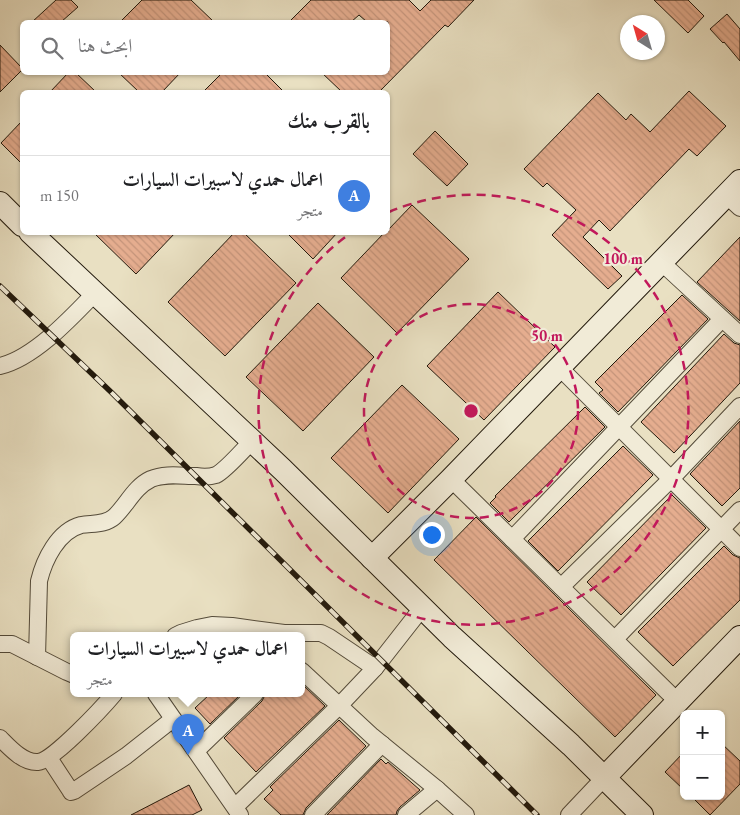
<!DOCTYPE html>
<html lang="ar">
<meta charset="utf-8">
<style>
:root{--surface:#fff;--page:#f6f6f6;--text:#202124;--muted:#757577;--line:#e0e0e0;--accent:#8f2418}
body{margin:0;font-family:"EB Garamond",Amiri,serif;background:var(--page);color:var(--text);direction:rtl}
.controls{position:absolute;right:15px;bottom:15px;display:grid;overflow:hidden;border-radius:8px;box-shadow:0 1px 4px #0004}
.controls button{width:45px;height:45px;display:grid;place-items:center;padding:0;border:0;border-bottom:1px solid var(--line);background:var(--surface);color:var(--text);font:25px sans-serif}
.compass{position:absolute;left:620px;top:15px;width:45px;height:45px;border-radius:50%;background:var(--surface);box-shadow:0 1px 4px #0004;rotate:323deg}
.you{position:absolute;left:431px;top:534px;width:18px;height:18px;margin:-12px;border:4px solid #fff;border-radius:50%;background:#1a73e8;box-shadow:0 0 0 8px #1a73e833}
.badge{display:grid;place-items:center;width:32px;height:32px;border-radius:50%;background:var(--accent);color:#fff;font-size:16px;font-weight:700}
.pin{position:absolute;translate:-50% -41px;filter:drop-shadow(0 1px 2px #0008)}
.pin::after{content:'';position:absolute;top:26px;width:18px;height:15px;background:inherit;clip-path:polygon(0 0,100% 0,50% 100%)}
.popup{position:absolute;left:70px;top:632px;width:235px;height:65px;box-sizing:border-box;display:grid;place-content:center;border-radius:8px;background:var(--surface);filter:drop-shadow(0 1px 4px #0005);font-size:16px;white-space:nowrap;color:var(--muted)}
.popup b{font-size:19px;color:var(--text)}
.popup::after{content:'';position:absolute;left:50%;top:100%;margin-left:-10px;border:10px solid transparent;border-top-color:var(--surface)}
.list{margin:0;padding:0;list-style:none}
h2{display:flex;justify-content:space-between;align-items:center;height:65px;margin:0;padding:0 20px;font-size:21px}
h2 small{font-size:16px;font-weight:400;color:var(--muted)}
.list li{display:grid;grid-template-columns:32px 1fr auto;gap:15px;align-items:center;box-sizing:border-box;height:80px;padding:0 20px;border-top:1px solid var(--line)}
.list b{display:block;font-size:19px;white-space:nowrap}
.list p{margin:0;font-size:16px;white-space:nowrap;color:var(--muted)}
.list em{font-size:16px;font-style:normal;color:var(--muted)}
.icon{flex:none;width:28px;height:28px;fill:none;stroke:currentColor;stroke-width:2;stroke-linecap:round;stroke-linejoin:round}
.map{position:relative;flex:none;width:740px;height:815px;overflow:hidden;direction:ltr}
.search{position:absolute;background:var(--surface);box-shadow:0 1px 4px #0004;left:20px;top:20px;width:370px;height:55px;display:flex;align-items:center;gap:12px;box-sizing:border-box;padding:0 18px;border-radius:8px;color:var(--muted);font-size:19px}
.panel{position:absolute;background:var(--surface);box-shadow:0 1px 4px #0004;left:20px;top:90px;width:370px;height:145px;border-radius:8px;direction:rtl}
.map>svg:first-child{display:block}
.building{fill:url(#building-back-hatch);stroke:#22190c}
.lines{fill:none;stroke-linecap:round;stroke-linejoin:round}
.street-casing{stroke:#544b3a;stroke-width:18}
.secondary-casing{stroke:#22190c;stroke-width:24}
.street{stroke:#f1ebd7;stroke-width:16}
.secondary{stroke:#f1ebd7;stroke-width:22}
.rail-casing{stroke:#22190c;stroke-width:5.5}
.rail{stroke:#f1ebd7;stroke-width:4;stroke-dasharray:11;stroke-linecap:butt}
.ring{fill:none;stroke:#c2185b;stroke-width:2.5;stroke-dasharray:9 6}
.centre{fill:#c2185b;stroke:#f1ebd7;stroke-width:2.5}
.ring-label{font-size:15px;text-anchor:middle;font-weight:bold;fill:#c2185b;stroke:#f1ebd7;stroke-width:4.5;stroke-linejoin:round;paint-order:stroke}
</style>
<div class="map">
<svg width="740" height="815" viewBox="0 0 740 815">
<defs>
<pattern id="building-back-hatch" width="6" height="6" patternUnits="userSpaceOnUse" patternTransform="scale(1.25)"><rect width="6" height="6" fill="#e5ad8f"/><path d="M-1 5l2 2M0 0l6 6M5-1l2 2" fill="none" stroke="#c4947a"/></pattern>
</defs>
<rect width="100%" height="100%" fill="#e9e0c2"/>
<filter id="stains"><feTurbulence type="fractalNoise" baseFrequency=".004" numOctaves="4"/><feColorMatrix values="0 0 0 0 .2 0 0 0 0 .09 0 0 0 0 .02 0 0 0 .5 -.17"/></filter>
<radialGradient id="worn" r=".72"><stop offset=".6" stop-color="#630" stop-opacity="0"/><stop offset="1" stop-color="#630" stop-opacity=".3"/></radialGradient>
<g class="building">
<path d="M 56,0 L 71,0 L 78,7 L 61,22 L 32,22 Z"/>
<path d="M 142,0 L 191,0 L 214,22 L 120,22 Z"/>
<path d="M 311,0 L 409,0 L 420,11 L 431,0 L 474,0 L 448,27 L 445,25 L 379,92 L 342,92 L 321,72 L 388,72 L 388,22 L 367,22 L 359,15 L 351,22 L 289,22 Z"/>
<path d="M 654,0 L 688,0 L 704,16 L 688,33 Z"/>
<path d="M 727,14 L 740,29 L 740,61 L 724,42 L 723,43 L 710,29 Z"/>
<path d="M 0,45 L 22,68 L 22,70 L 0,92 Z"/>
<path d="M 69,72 L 75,72 L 96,92 L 50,92 Z"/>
<path d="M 118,72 L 181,72 L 162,92 L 139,92 Z"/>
<path d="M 223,72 L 264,72 L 284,92 L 203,92 Z"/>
<path d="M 689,91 L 726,126 L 697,156 L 689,149 L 610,231 L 599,220 L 583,237 L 622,276 L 608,289 L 552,235 L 576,210 L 547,183 L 543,187 L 524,169 L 598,93 L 626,120 L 631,114 L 650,132 Z"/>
<path d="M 22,121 L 22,164 L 1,143 Z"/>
<path d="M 435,131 L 468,164 L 447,186 L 413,154 Z"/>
<path d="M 412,205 L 469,259 L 397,333 L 341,278 L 385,232 L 388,232 L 388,230 Z"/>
<path d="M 93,232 L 176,232 L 136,274 Z"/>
<path d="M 235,232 L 243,232 L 296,283 L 225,356 L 168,302 Z"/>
<path d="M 286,232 L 338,232 L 313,259 Z"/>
<path d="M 740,237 L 740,321 L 697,282 Z"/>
<path d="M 498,292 L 555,347 L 484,420 L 427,366 Z"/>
<path d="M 682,295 L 708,319 L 618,412 L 599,393 L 603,390 L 595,382 Z"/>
<path d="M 318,303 L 374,357 L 303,431 L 246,377 Z"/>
<path d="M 724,334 L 734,343 L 740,345 L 740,383 L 674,453 L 641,422 Z"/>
<path d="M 402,385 L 459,439 L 388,513 L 331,458 Z"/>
<path d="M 585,407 L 605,427 L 509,522 L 490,503 L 496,497 L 495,496 Z"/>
<path d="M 740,421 L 740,488 L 722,506 L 690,474 Z"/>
<path d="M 623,446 L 653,475 L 558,571 L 528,541 Z"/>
<path d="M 672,495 L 706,528 L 621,615 L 587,582 Z"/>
<path d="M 476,517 L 656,695 L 615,737 L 434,560 Z"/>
<path d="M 724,546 L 733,555 L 740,558 L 740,600 L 673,666 L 638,632 Z"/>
<path d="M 302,684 L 325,706 L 256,772 L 224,738 L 262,701 L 264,697 L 265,694 L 302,694 Z"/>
<path d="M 210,694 L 241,694 L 210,724 L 195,708 Z"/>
<path d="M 339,720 L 366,746 L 306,808 L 303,815 L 281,815 L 264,799 L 273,790 L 270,787 Z"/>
<path d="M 721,743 L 740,761 L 740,784 L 710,815 L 691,796 L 721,796 Z"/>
<path d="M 684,752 L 684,790 L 665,772 Z"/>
<path d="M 381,759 L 386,764 L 388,762 L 420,790 L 400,807 L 397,811 L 396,815 L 327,815 Z"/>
<path d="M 189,785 L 202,810 L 192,815 L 131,815 Z"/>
</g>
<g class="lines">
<defs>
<g id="street">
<path d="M 726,195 L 740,208"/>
<path d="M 661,262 L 740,335"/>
<path d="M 0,366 C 34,358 71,318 95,293"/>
<path d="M 559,367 L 740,548"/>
<path d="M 451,479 L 677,701"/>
<path d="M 512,539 L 722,319"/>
<path d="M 561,587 L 671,479 L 740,406"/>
<path d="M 175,636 L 181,633 L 197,628 L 212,625 L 232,626 L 284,633 L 321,633 L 329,637 L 375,668"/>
<path d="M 615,639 L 740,510"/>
<path d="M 0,644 L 12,644 L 67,672 L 74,675"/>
<path d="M 37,657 L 39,581 C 44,560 58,531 81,525 C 92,523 105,525 114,517 C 127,505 134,487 151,479 C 165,473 182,476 196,476 C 203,477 210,477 216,475 C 225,471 244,449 252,441"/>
<path d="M 302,671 L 372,736 L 437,789 L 466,815"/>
<path d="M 156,694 L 240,815"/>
<path d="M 0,738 C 9,747 23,763 38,762 C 53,761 103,707 114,694"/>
<path d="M 196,751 L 255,694"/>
<path d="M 49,758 L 70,790 L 71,792 L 74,791 L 126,756 L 173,719"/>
<path d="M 235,807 L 339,706 L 375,668 L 422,608"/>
<path d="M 313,815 L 382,744"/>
<path d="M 406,815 L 437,789"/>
<path d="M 569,815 L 604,778"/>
</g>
<g id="secondary">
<path d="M 0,203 L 22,225"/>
<path d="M 30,232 L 283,470 L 452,637 L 571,745 L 642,815"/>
<path d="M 372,558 L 451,479 L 740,181"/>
<path d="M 604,778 L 740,637"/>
</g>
</defs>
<use href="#street" class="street-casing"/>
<use href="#secondary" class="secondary-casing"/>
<use href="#street" class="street"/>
<use href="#secondary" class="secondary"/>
<defs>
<path id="rail" d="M 0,286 L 111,392 L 537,815"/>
</defs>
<use href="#rail" class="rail-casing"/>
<use href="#rail" class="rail"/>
</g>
<g class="ring">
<circle cx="471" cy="411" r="107"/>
<path d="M389 212A215 215 0 1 1 351 233"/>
</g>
<circle cx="471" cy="411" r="8" class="centre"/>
<g class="ring-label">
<text x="623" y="264">100 m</text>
<text x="547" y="341">50 m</text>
</g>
<rect width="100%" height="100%" filter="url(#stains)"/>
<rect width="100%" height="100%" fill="url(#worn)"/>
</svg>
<div class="controls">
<button>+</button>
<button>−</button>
</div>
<svg class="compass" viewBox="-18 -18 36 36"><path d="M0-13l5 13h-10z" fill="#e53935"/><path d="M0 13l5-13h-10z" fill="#757577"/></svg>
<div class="you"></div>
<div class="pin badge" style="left:188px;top:755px;background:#3f7fe0">A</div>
<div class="popup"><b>اعمال حمدي لاسبيرات السيارات</b>متجر</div>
<div class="search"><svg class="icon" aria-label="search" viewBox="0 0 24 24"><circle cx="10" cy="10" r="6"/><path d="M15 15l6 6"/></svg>ابحث هنا</div>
<section class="panel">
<h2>بالقرب منك<small></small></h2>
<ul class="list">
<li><span class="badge" style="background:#3f7fe0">A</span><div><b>اعمال حمدي لاسبيرات السيارات</b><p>متجر</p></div><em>150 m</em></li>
</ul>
</section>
</div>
